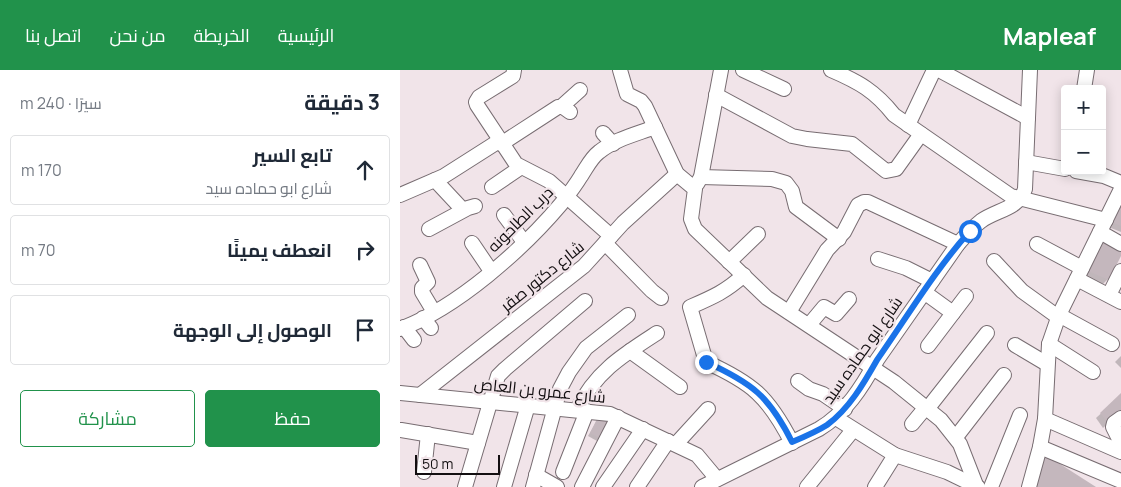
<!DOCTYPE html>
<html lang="ar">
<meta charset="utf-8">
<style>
:root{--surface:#fff;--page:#f6f6f7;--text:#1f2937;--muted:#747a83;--line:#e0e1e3;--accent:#21924b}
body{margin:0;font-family:Manrope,Cairo,sans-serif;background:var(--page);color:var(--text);direction:rtl}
.controls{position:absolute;right:15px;top:15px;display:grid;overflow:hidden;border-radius:5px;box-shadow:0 2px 12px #0003}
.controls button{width:45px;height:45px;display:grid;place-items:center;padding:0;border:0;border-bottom:1px solid var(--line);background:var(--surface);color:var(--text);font:25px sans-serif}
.scale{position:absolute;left:15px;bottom:12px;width:85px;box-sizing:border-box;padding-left:5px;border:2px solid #130f11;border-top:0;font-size:14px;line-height:18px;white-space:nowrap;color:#130f11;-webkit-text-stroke:4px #f1e4e9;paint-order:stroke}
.stop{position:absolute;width:15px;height:15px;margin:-11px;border:4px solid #1a73e8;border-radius:50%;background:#fff}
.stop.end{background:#1a73e8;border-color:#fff;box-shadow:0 1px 5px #0008}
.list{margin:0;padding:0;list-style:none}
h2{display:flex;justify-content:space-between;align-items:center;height:65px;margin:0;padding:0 20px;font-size:21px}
h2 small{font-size:16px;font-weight:400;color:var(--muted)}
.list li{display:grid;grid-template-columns:32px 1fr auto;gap:15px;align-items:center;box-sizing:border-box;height:70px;margin:0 10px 10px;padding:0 10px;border:1px solid var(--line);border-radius:5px}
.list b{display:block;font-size:19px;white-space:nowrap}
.list p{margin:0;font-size:16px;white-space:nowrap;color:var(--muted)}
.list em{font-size:16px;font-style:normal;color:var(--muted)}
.actions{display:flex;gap:10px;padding:15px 20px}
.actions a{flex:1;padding:11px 0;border:1px solid var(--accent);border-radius:5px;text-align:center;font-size:18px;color:var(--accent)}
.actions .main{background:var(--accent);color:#fff}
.icon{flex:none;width:28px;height:28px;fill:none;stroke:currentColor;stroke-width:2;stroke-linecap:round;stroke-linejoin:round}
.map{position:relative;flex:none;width:721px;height:417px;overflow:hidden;direction:ltr}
header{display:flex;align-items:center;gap:30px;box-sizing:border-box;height:70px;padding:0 25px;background:var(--accent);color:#fff}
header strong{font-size:24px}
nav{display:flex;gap:28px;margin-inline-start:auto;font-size:18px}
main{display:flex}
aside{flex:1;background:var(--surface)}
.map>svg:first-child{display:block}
.shadow{fill:#0003}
.building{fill:#c4b7bd}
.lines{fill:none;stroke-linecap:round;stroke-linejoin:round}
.street-casing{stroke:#786d72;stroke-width:16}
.street{stroke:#fff;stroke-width:14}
.route{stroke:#1a73e8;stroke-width:6}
.labels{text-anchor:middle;stroke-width:4.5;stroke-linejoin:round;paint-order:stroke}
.street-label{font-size:16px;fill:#130f11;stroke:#f1e4e9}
</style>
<header>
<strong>Mapleaf</strong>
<nav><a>الرئيسية</a><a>الخريطة</a><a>من نحن</a><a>اتصل بنا</a></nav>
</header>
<main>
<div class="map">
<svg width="721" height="417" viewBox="0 0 721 417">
<rect width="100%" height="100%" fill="#f1e4e9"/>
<g class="shadow">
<path d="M 721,124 L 721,162 L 706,156 Z"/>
<path d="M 699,175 L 721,183 L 708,209 L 703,214 L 684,206 Z"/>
<path d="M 721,286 L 721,298 L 715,292 Z"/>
<path d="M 721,325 L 721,341 L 703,358 L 696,348 Z"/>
<path d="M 199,347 L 200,368 L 197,371 L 188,366 Z"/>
<path d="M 646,387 L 693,417 L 633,417 L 640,392 Z"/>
</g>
<g class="building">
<path d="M 721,127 L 721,156 L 709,151 Z"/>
<path d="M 703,169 L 721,178 L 721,186 L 709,210 L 688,201 Z"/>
<path d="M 721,323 L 721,343 L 709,354 L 700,343 Z"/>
<path d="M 199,345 L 210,351 L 201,369 L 190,363 Z"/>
<path d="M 646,385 L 696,417 L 636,417 Z"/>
</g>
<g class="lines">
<defs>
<g id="street">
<path d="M 114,0 L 113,6 L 79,27 L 76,32 L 77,35 L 116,94 L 149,111 L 211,166"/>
<path d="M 220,0 L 227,24 L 241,31 L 245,36 L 277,104 L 295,119 L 291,149 L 295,159 L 367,228 L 494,312 L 541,350 L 560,374 L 576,415"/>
<path d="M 343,0 L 384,19"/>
<path d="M 431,0 C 459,12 475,21 494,45 L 611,126 L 706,150"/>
<path d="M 539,0 L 628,48"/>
<path d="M 684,19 L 687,0"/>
<path d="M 316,25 L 392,66 L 407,69 L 452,74 L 486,101 L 496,99 L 521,64"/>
<path d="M 161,37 L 180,20"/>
<path d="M 508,55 L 534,0"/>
<path d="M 203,63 L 213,74"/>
<path d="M 101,74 L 158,37 L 163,37 L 170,42"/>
<path d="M 626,92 L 665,99"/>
<path d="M 676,101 L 704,106 L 721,113"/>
<path d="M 301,107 L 372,109 L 386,113 L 392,121 L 396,137 L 439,169"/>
<path d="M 35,110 L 63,140"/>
<path d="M 297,114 L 301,107 L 321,0"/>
<path d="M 92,117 L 120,98"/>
<path d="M 0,125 L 44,106 L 99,71"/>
<path d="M 104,145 L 124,172"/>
<path d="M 29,159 L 68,138 L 75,136"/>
<path d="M 700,162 L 721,174"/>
<path d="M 72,173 L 91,201"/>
<path d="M 205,173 L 252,221 L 261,228"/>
<path d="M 637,174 L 682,198"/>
<path d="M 478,189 L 506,198 L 532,211"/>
<path d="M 594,191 L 622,221 L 658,247"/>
<path d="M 329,192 L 358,164"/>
<path d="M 20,195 L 28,212 L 22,218 L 22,222 L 34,242"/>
<path d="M 344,205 C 325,222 313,227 290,237 L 306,292 C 352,313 368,326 392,373"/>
<path d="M 677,209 L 721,232"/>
<path d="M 524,222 L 553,243"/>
<path d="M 709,225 L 721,201"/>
<path d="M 389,242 L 427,180 L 444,162 L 458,135 L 464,132 L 468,132 L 558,174"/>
<path d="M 659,245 L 712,274"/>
<path d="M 23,248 L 31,258"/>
<path d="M 409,255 L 424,237 L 436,244 L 449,229"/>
<path d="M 4,257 L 14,270"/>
<path d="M 0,259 C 57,238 123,179 161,134 C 168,125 175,116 181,106 C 187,97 191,88 199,82 C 215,69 237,64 255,57"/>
<path d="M 649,274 L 693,302"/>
<path d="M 615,275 L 647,294"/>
<path d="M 528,276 L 566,226"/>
<path d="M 230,281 L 280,317"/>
<path d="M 398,311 L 409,319 L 423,324 L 445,339"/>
<path d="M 0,323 L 210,344 L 297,385 L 317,409"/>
<path d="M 20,325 L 184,196 L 223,153 L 277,104"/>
<path d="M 528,338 L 587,263"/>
<path d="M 177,340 C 195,302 223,285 257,263"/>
<path d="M 436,348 L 495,385 L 547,402 L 578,417"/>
<path d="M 721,348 L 714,353 L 713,357 L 721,373"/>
<path d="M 645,349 L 721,382"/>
<path d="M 512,354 L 526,337"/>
<path d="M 1,360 L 78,373"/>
<path d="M 556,367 L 604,305"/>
<path d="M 276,374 L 308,339"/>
<path d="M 640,377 L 721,411"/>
<path d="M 24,402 L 28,364"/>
<path d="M 163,402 L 187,341"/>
<path d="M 136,405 L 157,417"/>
<path d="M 65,417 L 98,306 L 105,299 L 185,231"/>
<path d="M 104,417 L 128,335"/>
<path d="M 133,417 L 160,319 L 169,302 L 186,278 L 228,245"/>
<path d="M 182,417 L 218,347"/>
<path d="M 203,417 L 243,359"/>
<path d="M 237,417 L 268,371"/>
<path d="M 302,417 L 419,359 C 446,343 462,317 477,290 L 558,174 C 565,166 572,158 581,151 C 596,140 619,139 625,119 L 630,0"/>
<path d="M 407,417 L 453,360"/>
<path d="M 475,417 L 495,385"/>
<path d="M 591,417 L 620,345"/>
<path d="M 629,417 L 640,377 L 645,349 L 649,274 L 659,245 L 721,119"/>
</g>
</defs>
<use href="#street" class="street-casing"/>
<use href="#street" class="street"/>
</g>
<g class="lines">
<path class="route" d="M 306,292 C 352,313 369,326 392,372 C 404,367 416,362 427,355 C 449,339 464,313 477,290 C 507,247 535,200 570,161"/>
</g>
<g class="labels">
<g class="street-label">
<text transform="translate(120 149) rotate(-45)" y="6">درب الطاحونه</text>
<text transform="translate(142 206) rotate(-39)" y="6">شارع دكتور صقر</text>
<text transform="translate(462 280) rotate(-55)" y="6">شارع ابو حماده سيد</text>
<text transform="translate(140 320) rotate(6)" y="6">شارع عمرو بن العاص</text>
</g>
</g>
</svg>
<div class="controls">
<button>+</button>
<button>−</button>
</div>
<div class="scale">50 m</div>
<div class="stop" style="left:570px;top:161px"></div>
<div class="stop end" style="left:306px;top:292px"></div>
</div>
<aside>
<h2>3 دقيقة<small>سيرًا · 240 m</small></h2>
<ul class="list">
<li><svg class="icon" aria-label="ahead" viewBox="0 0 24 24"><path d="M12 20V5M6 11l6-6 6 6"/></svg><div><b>تابع السير</b><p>شارع ابو حماده سيد</p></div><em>170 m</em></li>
<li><svg class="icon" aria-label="right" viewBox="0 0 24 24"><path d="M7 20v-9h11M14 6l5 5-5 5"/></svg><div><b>انعطف يمينًا</b></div><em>70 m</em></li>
<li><svg class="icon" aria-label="arrive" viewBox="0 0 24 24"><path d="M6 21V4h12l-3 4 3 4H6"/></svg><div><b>الوصول إلى الوجهة</b></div></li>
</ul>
<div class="actions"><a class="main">حفظ</a><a>مشاركة</a></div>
</aside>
</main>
